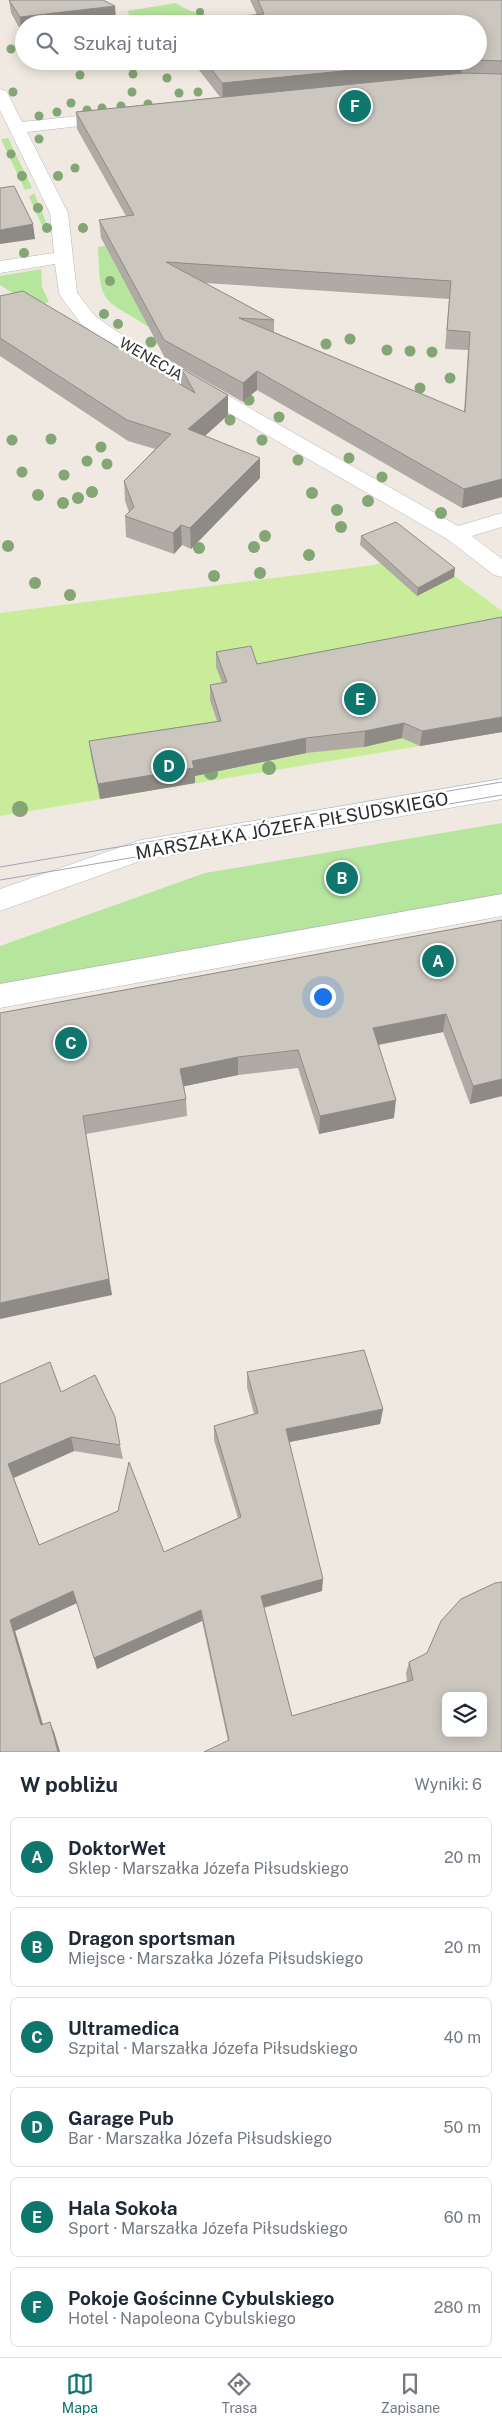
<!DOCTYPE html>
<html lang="pl">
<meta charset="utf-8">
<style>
:root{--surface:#fff;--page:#f6f6f7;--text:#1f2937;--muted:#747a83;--line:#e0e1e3;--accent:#0f766e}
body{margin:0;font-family:"Public Sans",sans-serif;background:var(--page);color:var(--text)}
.controls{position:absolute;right:15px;bottom:15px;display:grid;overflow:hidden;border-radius:8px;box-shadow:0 2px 12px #0003}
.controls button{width:45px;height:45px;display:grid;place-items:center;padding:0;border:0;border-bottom:1px solid var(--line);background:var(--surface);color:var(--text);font:25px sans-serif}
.you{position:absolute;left:322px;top:996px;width:18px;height:18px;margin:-12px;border:4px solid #fff;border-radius:50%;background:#1a73e8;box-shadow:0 0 0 8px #1a73e833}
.badge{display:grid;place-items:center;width:32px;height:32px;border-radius:50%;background:var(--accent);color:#fff;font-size:16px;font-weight:700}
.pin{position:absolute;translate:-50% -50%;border:2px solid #fff;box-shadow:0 1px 5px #0006}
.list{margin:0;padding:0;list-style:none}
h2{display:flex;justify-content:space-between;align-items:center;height:65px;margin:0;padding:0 20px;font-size:21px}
h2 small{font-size:16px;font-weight:400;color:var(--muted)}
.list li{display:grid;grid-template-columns:32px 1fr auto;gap:15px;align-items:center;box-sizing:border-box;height:80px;margin:0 10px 10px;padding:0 10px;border:1px solid var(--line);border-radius:8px}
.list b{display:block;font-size:19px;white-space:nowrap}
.list p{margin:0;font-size:16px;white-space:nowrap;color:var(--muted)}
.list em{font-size:16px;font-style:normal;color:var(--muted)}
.icon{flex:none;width:28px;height:28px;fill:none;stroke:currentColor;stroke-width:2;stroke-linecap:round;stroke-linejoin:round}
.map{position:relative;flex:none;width:502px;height:1752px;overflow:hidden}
.search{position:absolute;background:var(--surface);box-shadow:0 2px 12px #0003;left:15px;right:15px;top:15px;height:55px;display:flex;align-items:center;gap:12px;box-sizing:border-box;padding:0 18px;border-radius:28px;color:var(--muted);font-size:19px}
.sheet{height:605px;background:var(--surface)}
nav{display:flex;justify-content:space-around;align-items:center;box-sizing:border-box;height:70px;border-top:1px solid var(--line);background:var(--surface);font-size:14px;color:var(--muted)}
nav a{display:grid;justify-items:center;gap:2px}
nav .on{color:var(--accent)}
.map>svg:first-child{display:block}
.green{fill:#b6e59e}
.pitch{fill:#c9ec9a}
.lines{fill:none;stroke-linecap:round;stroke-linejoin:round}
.minor-casing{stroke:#b4b7c1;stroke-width:1}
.tertiary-casing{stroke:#b4b7c1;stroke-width:1}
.minor{fill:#fff;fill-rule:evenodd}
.tertiary{fill:#fff;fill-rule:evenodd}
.tram{stroke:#a3a6b8;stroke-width:1}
.tree{fill:#84a574}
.wall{fill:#afaba4;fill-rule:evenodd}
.shaded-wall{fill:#8e8b86}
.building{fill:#cbc7bf;stroke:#8e8b86;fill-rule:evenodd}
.labels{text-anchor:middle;stroke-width:5;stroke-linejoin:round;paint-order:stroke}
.far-street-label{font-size:15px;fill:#2e2e2e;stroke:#fff}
.street-label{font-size:18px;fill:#2e2e2e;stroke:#fff}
</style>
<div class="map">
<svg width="502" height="1752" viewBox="0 0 502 1752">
<rect width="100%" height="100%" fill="#efe9e1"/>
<g class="green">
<path d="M 176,3 C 188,13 205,13 219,19 L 193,24 L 136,24 L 127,11 Z"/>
<path d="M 8,138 L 32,188 L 25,190 L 1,139 Z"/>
<path d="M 34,193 L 49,229 L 44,230 L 29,197 Z"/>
<path d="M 105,246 L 149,327 C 102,297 100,307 98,247 Z"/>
<path d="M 41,269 L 42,287 L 49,302 L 35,307 L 0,285 L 0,276 Z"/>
<path d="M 502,823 L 502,905 L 0,996 L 0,946 L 205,873 Z"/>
</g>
<path class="pitch" d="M 414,546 L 502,611 L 502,730 L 414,747 L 0,816 L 0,613 L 375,565 Z"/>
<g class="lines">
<defs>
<g id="minor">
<path d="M 0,89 L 6,91 L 8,94 L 22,122 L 115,112 L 121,114 L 123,117 L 121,120 L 115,122 L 27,132 L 68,213 L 77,293 L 95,316 L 128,339 L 458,526 L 502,513 L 502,527 L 472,536 L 502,559 L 502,577 L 494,575 L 447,539 L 114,347 L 81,324 L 61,297 L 59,293 L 55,264 L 0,273 L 0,261 L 54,253 L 50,213 L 0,110 Z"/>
<path d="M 502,894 L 502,916 L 0,1008 L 0,984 Z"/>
</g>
<path id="tertiary" d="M 502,779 L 502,799 L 143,860 L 0,911 L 0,889 L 141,840 Z"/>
</defs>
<use href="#minor" class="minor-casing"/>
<use href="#tertiary" class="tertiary-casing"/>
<use href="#minor" class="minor"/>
<use href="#tertiary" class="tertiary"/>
<g class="tram">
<path d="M 0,867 L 502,782"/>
<path d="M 0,880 L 502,795"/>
</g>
</g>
<g class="tree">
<circle cx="200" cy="12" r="4"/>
<circle cx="11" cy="49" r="4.5"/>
<circle cx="133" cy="74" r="4.5"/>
<circle cx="80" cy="75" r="4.5"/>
<circle cx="167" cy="78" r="4.5"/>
<circle cx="13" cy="92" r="4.5"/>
<circle cx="132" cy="92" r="4.5"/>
<circle cx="198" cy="92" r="4.5"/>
<circle cx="179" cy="93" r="4.5"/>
<circle cx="71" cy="103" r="4.5"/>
<circle cx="148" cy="104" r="4.5"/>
<circle cx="121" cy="106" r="4.5"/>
<circle cx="102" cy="108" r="4.5"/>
<circle cx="87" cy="110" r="4.5"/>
<circle cx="57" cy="112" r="4.5"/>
<circle cx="39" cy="116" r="4.5"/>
<circle cx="39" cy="139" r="4.5"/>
<circle cx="11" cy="154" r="4.5"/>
<circle cx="75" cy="168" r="4.5"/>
<circle cx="22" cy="176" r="5"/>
<circle cx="58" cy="176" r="5"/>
<circle cx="38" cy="208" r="5"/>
<circle cx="47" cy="228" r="5"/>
<circle cx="83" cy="228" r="5"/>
<circle cx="24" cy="253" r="5"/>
<circle cx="110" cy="281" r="5"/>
<circle cx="104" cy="314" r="5"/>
<circle cx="118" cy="324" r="5"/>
<circle cx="350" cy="339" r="5.5"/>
<circle cx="151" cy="342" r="5.5"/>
<circle cx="326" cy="344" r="5.5"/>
<circle cx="387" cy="350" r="5.5"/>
<circle cx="410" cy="351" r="5.5"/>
<circle cx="432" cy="352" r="5.5"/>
<circle cx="450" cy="378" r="5.5"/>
<circle cx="420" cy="388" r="5.5"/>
<circle cx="249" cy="400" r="5.5"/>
<circle cx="279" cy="417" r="5.5"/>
<circle cx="230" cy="420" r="5.5"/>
<circle cx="51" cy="439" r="5.5"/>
<circle cx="12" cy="440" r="5.5"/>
<circle cx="262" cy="440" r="5.5"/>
<circle cx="101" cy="447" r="5.5"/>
<circle cx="349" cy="458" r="5.5"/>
<circle cx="298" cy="460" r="5.5"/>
<circle cx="87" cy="461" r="5.5"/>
<circle cx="107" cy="464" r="5.5"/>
<circle cx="22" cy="472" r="5.5"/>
<circle cx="64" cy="475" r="5.5"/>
<circle cx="382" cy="477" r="5.5"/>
<circle cx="92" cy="492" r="6"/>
<circle cx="312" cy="493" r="6"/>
<circle cx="38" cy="495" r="6"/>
<circle cx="78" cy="498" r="6"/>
<circle cx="368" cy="501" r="6"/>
<circle cx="63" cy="503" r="6"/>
<circle cx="337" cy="510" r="6"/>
<circle cx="441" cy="513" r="6"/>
<circle cx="341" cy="527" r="6"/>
<circle cx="265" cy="536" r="6"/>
<circle cx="8" cy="546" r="6"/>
<circle cx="254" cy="547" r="6"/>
<circle cx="199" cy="548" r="6"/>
<circle cx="309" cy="555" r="6"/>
<circle cx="260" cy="573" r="6"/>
<circle cx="214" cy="576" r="6"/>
<circle cx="35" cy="583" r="6"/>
<circle cx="70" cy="595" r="6"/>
<circle cx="269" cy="768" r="7"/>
<circle cx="211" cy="773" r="7"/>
<circle cx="20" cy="809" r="8"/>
</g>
<g class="wall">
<path d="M 9,0 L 116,20 L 24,24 L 24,30 L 21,31 L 11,13 Z"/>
<path d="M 250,0 L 502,0 L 502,497 L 462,508 L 257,390 L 243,402 L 165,358 L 101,238 L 99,220 L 126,216 L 77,129 L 76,112 L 220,97 L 192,61 L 478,61 L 478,24 L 173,24 L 173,22 L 257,15 ZM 205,283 L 449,299 L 445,349 L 468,350 L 464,412 L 274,332 L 274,320 Z"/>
<path d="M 0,296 L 181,386 L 181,368 L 228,395 L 228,415 L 205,436 L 260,478 L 191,549 L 182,545 L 174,554 L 126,537 L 125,516 L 129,512 L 125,501 L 124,481 L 155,449 L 128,441 L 0,356 Z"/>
<path d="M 361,536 L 455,568 L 454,577 L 417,596 L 360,545 Z"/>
<path d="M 502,617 L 502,732 L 420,746 L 402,738 L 364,747 L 306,753 L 195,776 L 195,783 L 100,799 L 91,756 L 89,741 L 217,721 L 210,700 L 210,685 L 222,683 L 216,667 L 216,652 L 257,664 Z"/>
<path d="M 502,920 L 502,1096 L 470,1104 L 443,1032 L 379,1045 L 394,1118 L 319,1134 L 298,1068 L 238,1075 L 184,1086 L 186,1099 L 187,1116 L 86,1134 L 112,1295 L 0,1013 Z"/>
<path d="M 247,1372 L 383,1409 L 380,1424 L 289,1442 L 322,1591 L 264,1608 L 292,1716 L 407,1681 L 406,1673 L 409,1662 L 427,1653 L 502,1752 L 228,1741 L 202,1621 L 97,1669 L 77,1603 L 15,1631 L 43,1724 L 54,1732 L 60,1752 L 0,1752 L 0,1384 L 61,1392 L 120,1445 L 123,1459 L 74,1451 L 14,1478 L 39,1545 L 164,1552 L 238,1518 L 214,1440 L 214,1426 L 254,1414 L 247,1387 Z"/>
</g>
<g class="shaded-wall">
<path d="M 115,6 L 116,20 L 80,24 L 24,24 L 24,30 L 21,31 L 20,17 Z"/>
<path d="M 443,61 L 463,61 L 461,76 L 223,100 L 222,83 Z"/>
<path d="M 33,224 L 35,239 L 0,244 L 0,230 Z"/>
<path d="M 257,371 L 257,390 L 243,402 L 243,383 Z"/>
<path d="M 228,395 L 228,415 L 189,450 L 188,429 Z"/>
<path d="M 260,458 L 260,478 L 191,549 L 190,528 Z"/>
<path d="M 502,479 L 502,497 L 462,508 L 464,489 Z"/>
<path d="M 181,525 L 182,545 L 174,554 L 173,533 Z"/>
<path d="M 455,568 L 454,577 L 417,596 L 418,588 Z"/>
<path d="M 502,717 L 502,732 L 420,746 L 422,731 Z"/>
<path d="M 404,723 L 402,738 L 364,747 L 365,731 Z"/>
<path d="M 306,738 L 306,753 L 195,776 L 195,783 L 100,799 L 98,784 L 192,761 Z"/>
<path d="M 446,1014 L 443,1032 L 371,1046 L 373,1028 Z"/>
<path d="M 238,1057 L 238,1075 L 181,1087 L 180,1069 Z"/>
<path d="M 502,1079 L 502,1096 L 470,1104 L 473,1086 Z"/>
<path d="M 396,1100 L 394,1118 L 319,1134 L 320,1116 Z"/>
<path d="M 109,1279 L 112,1295 L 0,1319 L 0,1303 Z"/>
<path d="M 383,1409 L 380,1424 L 285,1443 L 286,1429 Z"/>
<path d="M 71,1437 L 74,1451 L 13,1478 L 8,1464 Z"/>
<path d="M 323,1579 L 322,1591 L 261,1608 L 261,1596 Z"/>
<path d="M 73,1591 L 77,1603 L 15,1631 L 46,1735 L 41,1725 L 10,1620 Z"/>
<path d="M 201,1610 L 202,1621 L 97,1669 L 94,1658 Z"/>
<path d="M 50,1722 L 54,1732 L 60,1752 L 58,1752 Z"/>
</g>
<g class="building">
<path d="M 9,0 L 103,0 L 115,6 L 20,17 Z"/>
<path d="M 258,0 L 502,0 L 502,61 L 478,60 L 478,24 L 174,24 L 173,22 L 264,14 Z"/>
<path d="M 205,61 L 443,61 L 222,83 Z"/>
<path d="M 463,73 L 502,74 L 502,479 L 464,489 L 257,371 L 243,383 L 164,340 L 99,220 L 134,215 L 76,112 ZM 166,262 L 451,281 L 447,330 L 470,332 L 465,412 L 239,318 L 274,320 Z"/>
<path d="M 14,186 L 33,224 L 0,230 L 0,188 Z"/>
<path d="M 23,291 L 195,393 L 181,368 L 228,395 L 188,429 L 260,458 L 190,528 L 181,525 L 173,533 L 125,516 L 134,507 L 124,481 L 171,434 L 127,420 L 0,338 L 0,296 Z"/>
<path d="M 396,522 L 455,568 L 418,588 L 361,536 Z"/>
<path d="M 502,617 L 502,717 L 422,731 L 404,723 L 365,731 L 306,738 L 192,761 L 194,768 L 98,784 L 89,741 L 221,721 L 210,685 L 227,682 L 216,652 L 251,646 L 257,664 Z"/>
<path d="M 502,920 L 502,1079 L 473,1086 L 446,1014 L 373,1028 L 396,1100 L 320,1116 L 298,1050 L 238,1057 L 180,1069 L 186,1099 L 83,1116 L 109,1279 L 0,1303 L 0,1013 Z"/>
<path d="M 364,1350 L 383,1409 L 286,1429 L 323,1579 L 261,1596 L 292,1716 L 413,1680 L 409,1662 L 427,1653 L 441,1621 L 461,1599 L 495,1583 L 502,1582 L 502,1752 L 204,1752 L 229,1740 L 201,1610 L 94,1658 L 73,1591 L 10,1620 L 41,1725 L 50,1722 L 58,1752 L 0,1752 L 0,1384 L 50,1362 L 61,1392 L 95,1375 L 115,1417 L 120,1445 L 71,1437 L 8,1464 L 39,1545 L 118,1511 L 129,1462 L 164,1552 L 241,1517 L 214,1426 L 258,1413 L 247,1372 ZM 446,1696 L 483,1696 L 483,1733 L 446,1733 Z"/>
</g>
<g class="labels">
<g class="far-street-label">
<text transform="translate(151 359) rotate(30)" y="5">WENECJA</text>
</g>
<g class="street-label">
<text transform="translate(292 826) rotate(-10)" y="6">MARSZAŁKA JÓZEFA PIŁSUDSKIEGO</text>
</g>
</g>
</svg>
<div class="controls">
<button><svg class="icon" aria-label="layers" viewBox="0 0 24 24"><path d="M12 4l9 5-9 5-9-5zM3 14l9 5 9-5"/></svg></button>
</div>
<div class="you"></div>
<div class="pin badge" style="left:438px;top:961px">A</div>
<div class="pin badge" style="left:342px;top:878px">B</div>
<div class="pin badge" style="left:71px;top:1043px">C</div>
<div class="pin badge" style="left:169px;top:766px">D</div>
<div class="pin badge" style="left:360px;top:699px">E</div>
<div class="pin badge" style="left:355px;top:106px">F</div>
<div class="search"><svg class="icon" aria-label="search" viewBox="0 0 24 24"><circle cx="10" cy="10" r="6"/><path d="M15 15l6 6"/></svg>Szukaj tutaj</div>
</div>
<section class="sheet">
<h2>W pobliżu<small>Wyniki: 6</small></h2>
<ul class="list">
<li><span class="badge">A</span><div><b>DoktorWet</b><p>Sklep · Marszałka Józefa Piłsudskiego</p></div><em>20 m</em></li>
<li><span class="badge">B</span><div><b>Dragon sportsman</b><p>Miejsce · Marszałka Józefa Piłsudskiego</p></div><em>20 m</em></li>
<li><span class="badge">C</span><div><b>Ultramedica</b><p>Szpital · Marszałka Józefa Piłsudskiego</p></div><em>40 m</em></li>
<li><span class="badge">D</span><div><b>Garage Pub</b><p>Bar · Marszałka Józefa Piłsudskiego</p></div><em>50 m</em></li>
<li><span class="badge">E</span><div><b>Hala Sokoła</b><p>Sport · Marszałka Józefa Piłsudskiego</p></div><em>60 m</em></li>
<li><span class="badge">F</span><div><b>Pokoje Gościnne Cybulskiego</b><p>Hotel · Napoleona Cybulskiego</p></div><em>280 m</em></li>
</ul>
</section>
<nav>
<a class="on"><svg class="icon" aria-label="map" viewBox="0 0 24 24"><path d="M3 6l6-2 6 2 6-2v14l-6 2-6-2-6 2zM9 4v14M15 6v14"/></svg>Mapa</a>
<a><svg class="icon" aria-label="directions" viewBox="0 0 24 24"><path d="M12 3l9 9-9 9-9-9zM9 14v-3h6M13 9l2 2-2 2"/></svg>Trasa</a>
<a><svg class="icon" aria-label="saved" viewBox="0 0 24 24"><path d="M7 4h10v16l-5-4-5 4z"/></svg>Zapisane</a>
</nav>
